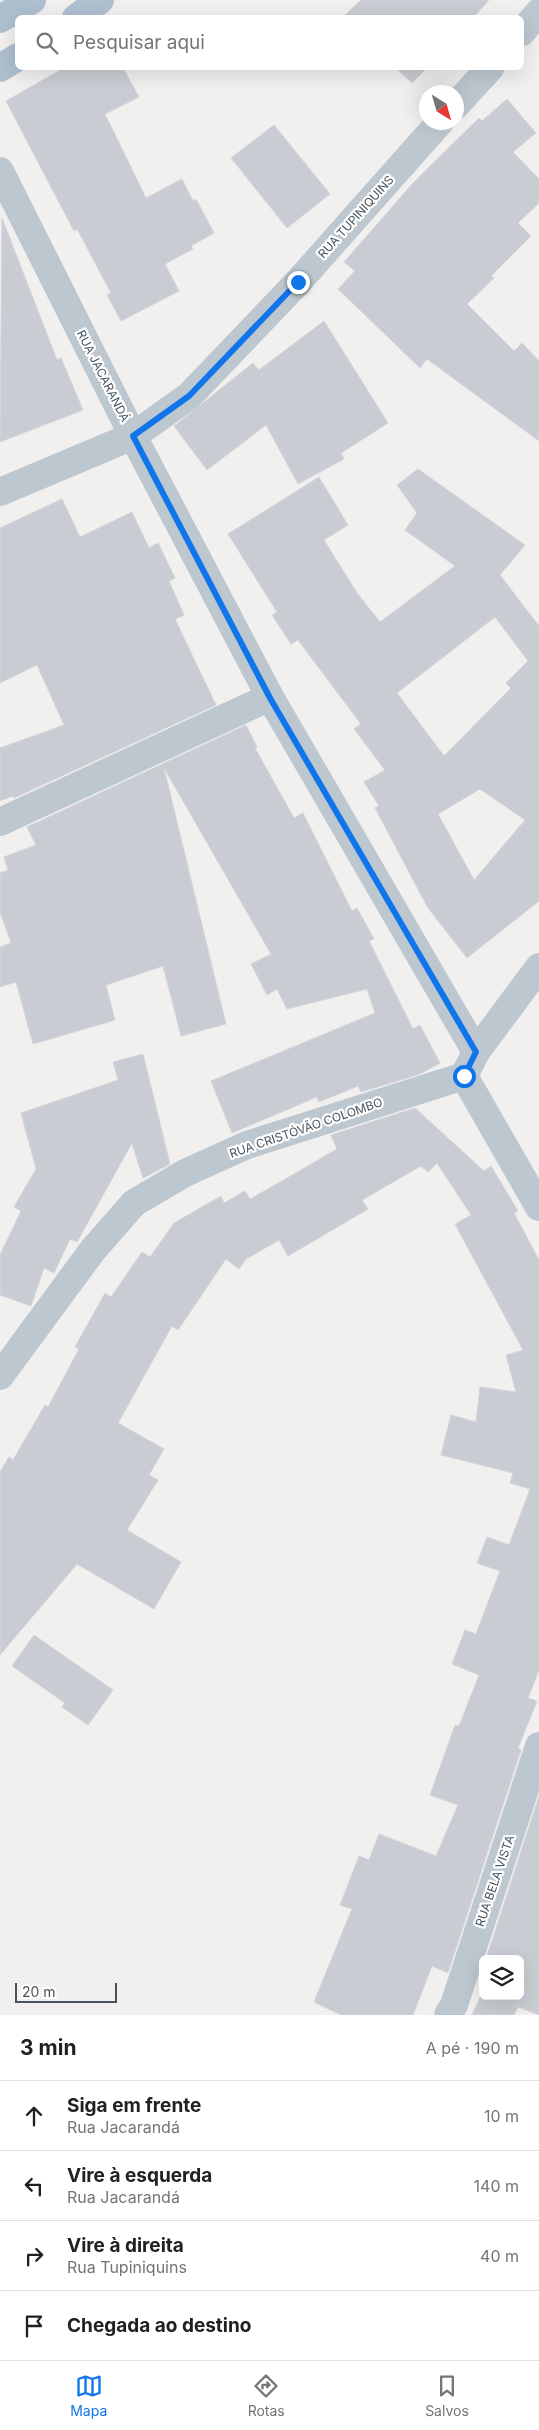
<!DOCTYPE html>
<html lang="pt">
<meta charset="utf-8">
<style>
:root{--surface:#fff;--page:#f2f2f2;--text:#202124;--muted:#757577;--line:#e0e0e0;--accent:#1075eb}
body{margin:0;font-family:Inter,sans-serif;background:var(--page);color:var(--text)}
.controls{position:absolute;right:15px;bottom:15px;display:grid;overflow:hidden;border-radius:8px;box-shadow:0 5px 20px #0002}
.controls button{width:45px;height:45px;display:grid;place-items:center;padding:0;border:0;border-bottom:1px solid var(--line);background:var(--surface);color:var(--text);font:25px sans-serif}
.compass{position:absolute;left:419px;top:85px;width:45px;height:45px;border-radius:50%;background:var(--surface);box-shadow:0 5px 20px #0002;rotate:143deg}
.scale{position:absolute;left:15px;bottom:12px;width:102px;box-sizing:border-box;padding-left:5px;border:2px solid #46535e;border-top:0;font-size:14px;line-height:18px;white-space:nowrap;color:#46535e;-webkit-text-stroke:4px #fff;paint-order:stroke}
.stop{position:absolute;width:15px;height:15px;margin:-11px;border:4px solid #1075eb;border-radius:50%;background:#fff}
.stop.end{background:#1075eb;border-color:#fff;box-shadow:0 1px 5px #0008}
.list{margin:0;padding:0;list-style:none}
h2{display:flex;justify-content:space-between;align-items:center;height:65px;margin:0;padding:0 20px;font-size:21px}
h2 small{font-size:16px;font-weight:400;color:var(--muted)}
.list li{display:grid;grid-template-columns:32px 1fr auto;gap:15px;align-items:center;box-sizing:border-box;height:70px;padding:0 20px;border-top:1px solid var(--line)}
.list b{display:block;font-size:19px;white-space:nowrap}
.list p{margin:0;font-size:16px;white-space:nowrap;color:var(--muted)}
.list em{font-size:16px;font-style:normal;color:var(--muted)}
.icon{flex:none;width:28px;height:28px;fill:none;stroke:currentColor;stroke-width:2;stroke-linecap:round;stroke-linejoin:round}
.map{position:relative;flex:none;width:539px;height:2015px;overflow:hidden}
.search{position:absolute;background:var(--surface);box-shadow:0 5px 20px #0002;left:15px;right:15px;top:15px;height:55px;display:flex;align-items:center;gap:12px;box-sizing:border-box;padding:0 18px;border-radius:8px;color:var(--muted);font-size:19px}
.sheet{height:345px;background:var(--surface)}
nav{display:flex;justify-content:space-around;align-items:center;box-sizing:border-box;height:70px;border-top:1px solid var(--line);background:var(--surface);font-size:14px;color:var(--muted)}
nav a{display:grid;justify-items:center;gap:2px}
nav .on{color:var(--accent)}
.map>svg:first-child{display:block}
.building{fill:#c9ccd2;stroke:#d3d5db;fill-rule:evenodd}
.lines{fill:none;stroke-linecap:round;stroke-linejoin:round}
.minor{stroke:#bcc7cf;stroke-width:28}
.major{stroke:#aebfcf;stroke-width:28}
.route{stroke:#1075eb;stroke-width:6}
.labels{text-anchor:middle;stroke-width:4.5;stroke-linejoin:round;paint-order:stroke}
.street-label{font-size:12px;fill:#46535e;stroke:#fff}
</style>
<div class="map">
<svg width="539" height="2015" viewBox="0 0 539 2015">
<rect width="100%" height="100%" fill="#f2efef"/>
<g class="building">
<path d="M 361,0 L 489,0 L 473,18 L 346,18 L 344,16 Z"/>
<path d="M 64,68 L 123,68 L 139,97 L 105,114 L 146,198 L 182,179 L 193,201 L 196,199 L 214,233 L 191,246 L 193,249 L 165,264 L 179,291 L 121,321 L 107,295 L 111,293 L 77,229 L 74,231 L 6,101 Z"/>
<path d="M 396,68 L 427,68 L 412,83 Z"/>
<path d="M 507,99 L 536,133 L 513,152 L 539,179 L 539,203 L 518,223 L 531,236 L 491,276 L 494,278 L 467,304 L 514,351 L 522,343 L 539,361 L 539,441 L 427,359 L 420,368 L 338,289 L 355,271 L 344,262 L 414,182 L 479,118 L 482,121 Z"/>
<path d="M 274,125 L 330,194 L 287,228 L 231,158 Z"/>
<path d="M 2,218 L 57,360 L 61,358 L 83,410 L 0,442 Z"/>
<path d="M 324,321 L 388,423 L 341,453 L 344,459 L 298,484 L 266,425 L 207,470 L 174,426 L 253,363 L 259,370 Z"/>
<path d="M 418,469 L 525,545 L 500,575 L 539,626 L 539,901 L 467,958 L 428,908 L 375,808 L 379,806 L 364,782 L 385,770 L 354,729 L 361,724 L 298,640 L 291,644 L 272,615 L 277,612 L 228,534 L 319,477 L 348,525 L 324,540 L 357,593 L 380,622 L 455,566 L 405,530 L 417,513 L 397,485 ZM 495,617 L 528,661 L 506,683 L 511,688 L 444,756 L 397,693 ZM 480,789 L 525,820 L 474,880 L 438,814 Z"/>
<path d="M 62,499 L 80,537 L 132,512 L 149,548 L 158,543 L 175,578 L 169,581 L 184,615 L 175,619 L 216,705 L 14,798 L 13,796 L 0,801 L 0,748 L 64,725 L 37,665 L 0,683 L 0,528 Z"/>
<path d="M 246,725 L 257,747 L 255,748 L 294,818 L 303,813 L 352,911 L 357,908 L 374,939 L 369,941 L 413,1029 L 420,1025 L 440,1063 L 420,1074 L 361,1092 L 358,1086 L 319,1102 L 317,1097 L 232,1133 L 211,1081 L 375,1013 L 367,989 L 287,1009 L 277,989 L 267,995 L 251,964 L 271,954 L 164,768 L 226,1024 L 181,1036 L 163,966 L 106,985 L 115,1020 L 33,1044 L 16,982 L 0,987 L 0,947 L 11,943 L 0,912 L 0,873 L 8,870 L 4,857 L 36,845 L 27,827 Z"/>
<path d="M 143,1054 L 170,1164 L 143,1178 L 132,1143 L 77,1242 L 70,1239 L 54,1273 L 44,1268 L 31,1306 L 0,1295 L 0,1255 L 21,1211 L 14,1207 L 36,1169 L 21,1113 L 118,1080 L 113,1062 Z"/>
<path d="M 415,1108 L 484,1171 L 491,1166 L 518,1211 L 514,1213 L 539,1260 L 539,1670 L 528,1698 L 537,1701 L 518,1748 L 521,1750 L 448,1973 L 432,1966 L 413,2015 L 341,2015 L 314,2002 L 352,1909 L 340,1905 L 359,1856 L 369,1860 L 379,1834 L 436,1856 L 458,1805 L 430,1795 L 455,1725 L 459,1726 L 479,1675 L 452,1664 L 465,1630 L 476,1634 L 500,1571 L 477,1563 L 487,1537 L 509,1545 L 530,1489 L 510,1483 L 513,1473 L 441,1455 L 451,1415 L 476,1422 L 480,1387 L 516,1392 L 506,1355 L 523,1350 L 455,1224 L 471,1215 L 437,1163 L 428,1172 L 421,1166 L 362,1200 L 368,1209 L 288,1256 L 279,1240 L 246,1259 L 239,1269 L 226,1259 L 178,1330 L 172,1326 L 118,1423 L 164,1449 L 149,1475 L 158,1480 L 127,1530 L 181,1562 L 154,1609 L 77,1564 L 0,1655 L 0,1472 L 9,1457 L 13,1460 L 45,1405 L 48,1407 L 79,1349 L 75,1347 L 105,1293 L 111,1297 L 142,1252 L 150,1257 L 174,1223 L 221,1196 L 224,1203 L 245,1191 L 250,1199 L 282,1181 L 337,1149 L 331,1135 Z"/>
<path d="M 34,1635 L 113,1690 L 88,1725 L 62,1707 L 65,1703 L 12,1666 Z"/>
<path d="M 539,1796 L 539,2015 L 518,2007 L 514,2015 L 472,2015 L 483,1991 L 483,1996 L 520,1996 L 520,1959 L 486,1959 Z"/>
</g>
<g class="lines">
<g class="minor">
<path d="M 522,32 L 539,12"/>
<path d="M 456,105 L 490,68"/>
<path d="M 0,171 L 133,436 L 270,697 L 476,1052 L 464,1076 L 539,1207"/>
<path d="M 0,492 L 133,436 L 189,396 L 298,282 L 440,122"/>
<path d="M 0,822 L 270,697"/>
<path d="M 476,1052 L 539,967"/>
<path d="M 0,1376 L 92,1251 L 134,1203 L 185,1173 L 247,1145 L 464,1076"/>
<path d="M 448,2015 L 454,2005 L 539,1746"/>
</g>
<g class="major">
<path d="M 76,18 L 100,0"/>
<path d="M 0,19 L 32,0"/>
<path d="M 0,68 L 18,57"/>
</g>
</g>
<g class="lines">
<path class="route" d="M 298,282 L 189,396 L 133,436 L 270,698 L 476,1052 L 464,1076"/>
</g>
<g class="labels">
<g class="street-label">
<text transform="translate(356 217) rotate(-48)" y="4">RUA TUPINIQUINS</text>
<text transform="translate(103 376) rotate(63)" y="4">RUA JACARANDÁ</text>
<text transform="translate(306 1128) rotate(-19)" y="4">RUA CRISTÓVÃO COLOMBO</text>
<text transform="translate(495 1881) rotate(-71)" y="4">RUA BELA VISTA</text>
</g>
</g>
</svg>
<div class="controls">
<button><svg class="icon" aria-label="layers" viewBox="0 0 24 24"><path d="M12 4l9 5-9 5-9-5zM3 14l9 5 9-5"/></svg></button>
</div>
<svg class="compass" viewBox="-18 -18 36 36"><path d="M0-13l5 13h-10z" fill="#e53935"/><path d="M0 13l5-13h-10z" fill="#757577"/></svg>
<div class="scale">20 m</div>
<div class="stop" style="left:464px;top:1076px"></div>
<div class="stop end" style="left:298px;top:282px"></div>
<div class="search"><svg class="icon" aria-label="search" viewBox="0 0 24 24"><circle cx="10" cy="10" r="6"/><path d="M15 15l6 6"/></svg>Pesquisar aqui</div>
</div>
<section class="sheet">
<h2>3 min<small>A pé · 190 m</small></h2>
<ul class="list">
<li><svg class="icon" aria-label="ahead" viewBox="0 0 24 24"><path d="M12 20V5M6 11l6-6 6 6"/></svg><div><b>Siga em frente</b><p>Rua Jacarandá</p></div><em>10 m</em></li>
<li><svg class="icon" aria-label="left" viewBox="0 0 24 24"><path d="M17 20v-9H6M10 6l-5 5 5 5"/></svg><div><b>Vire à esquerda</b><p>Rua Jacarandá</p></div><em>140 m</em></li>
<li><svg class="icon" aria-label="right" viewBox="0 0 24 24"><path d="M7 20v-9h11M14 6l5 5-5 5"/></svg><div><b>Vire à direita</b><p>Rua Tupiniquins</p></div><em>40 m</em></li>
<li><svg class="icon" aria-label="arrive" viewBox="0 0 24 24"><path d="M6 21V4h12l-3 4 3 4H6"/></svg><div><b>Chegada ao destino</b></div></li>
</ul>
</section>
<nav>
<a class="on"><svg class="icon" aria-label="map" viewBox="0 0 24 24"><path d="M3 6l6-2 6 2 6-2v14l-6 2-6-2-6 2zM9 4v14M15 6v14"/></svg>Mapa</a>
<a><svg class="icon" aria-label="directions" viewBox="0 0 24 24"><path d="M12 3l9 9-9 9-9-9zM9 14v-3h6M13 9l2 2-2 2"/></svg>Rotas</a>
<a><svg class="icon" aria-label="saved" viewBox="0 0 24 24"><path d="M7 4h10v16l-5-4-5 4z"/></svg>Salvos</a>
</nav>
